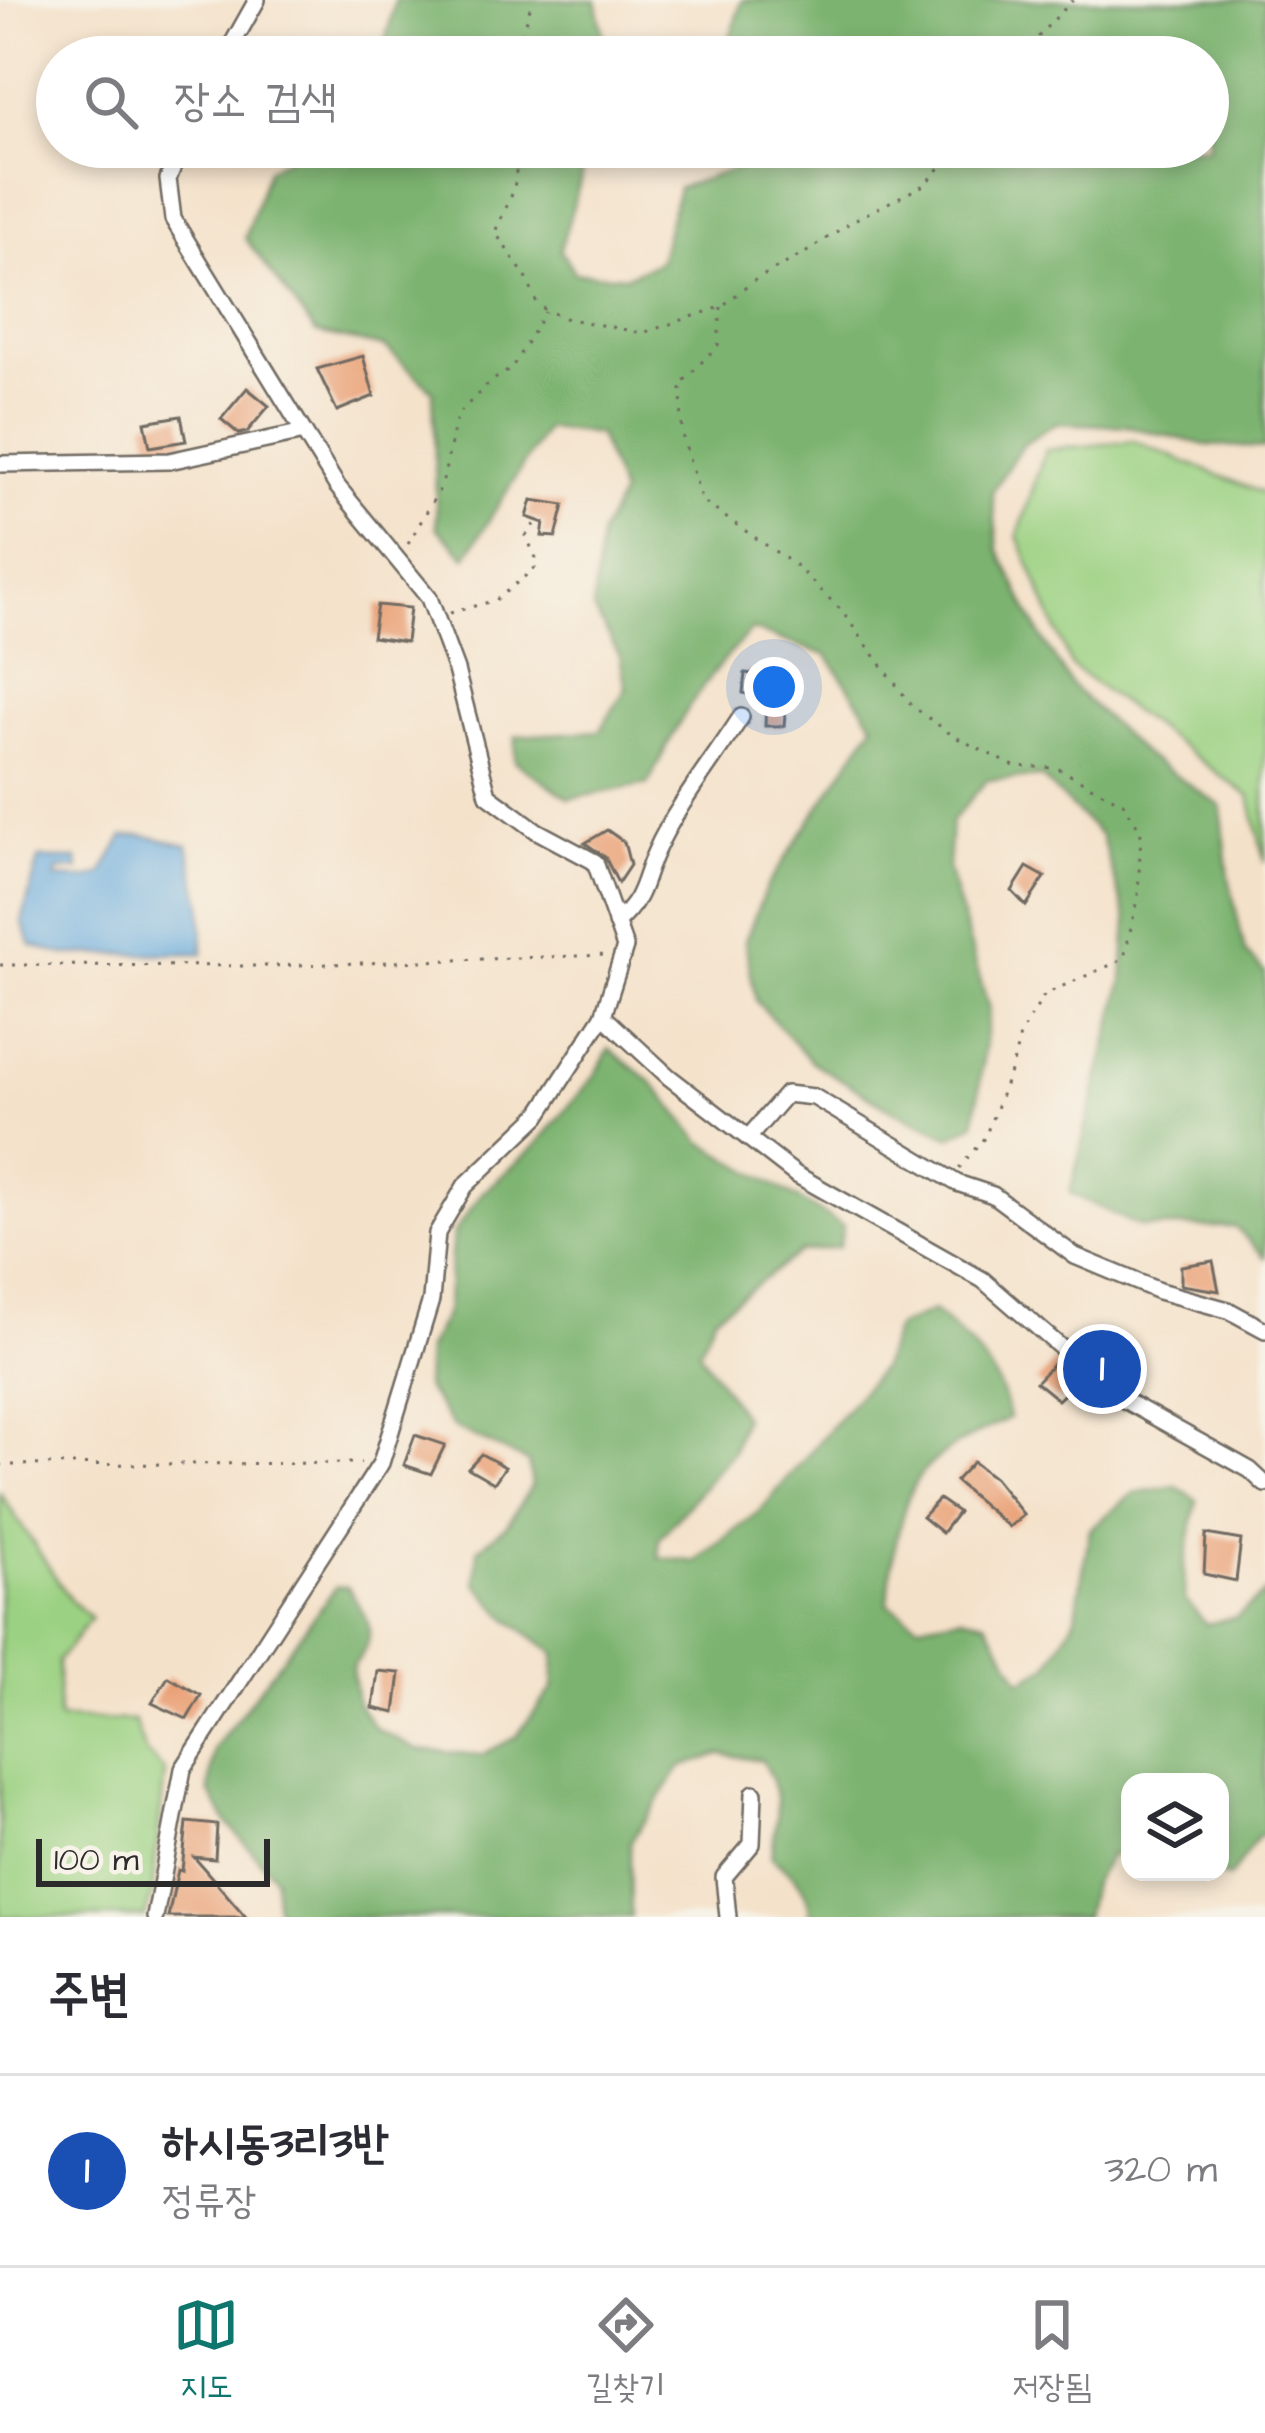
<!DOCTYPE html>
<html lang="ko">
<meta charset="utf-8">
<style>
:root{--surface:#fff;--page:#f2f2f3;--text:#2b2b33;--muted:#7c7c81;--line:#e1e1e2;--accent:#0f766e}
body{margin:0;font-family:"Architects Daughter","Poor Story",sans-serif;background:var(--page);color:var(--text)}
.controls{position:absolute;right:36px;bottom:36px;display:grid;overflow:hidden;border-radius:24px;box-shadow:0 6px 18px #0003}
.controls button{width:108px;height:108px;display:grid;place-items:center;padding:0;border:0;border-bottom:3px solid var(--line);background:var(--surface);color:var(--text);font:60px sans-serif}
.scale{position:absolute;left:36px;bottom:30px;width:234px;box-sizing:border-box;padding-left:12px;border:6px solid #2b2b2b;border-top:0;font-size:33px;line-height:42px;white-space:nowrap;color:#2b2b2b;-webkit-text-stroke:9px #f7f3e8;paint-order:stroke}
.you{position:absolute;left:774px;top:687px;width:42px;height:42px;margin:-30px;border:9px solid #fff;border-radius:50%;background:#1a73e8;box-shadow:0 0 0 18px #1a73e833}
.badge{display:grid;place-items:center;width:78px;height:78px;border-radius:50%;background:var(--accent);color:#fff;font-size:39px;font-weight:700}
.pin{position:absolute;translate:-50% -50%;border:6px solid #fff;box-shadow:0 3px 12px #0006}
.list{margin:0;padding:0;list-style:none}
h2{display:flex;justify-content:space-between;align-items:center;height:156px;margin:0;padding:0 48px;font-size:51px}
h2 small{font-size:39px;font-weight:400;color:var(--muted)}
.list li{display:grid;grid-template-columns:78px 1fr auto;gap:36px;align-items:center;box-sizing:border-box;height:192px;padding:0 48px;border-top:3px solid var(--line)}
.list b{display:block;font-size:45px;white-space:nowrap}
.list p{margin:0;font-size:39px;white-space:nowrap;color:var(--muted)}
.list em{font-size:39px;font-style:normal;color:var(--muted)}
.icon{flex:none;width:66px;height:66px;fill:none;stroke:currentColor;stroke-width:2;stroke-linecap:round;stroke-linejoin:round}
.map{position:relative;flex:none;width:1265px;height:1917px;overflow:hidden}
.search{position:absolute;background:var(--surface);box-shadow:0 6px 18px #0003;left:36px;right:36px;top:36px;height:132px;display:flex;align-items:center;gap:30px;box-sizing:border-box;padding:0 42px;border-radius:66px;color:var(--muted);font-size:45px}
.sheet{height:348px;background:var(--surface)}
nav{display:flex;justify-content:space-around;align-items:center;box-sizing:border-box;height:168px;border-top:3px solid var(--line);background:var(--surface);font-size:33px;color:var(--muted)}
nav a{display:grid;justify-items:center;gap:6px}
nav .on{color:var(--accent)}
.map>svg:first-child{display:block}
.green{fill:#9bd182;stroke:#637e56;stroke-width:3}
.forest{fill:#7cb370;stroke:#546f4e;stroke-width:3}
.water{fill:#69abdd;stroke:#4a6b84;stroke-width:3}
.building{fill:#e99c6f}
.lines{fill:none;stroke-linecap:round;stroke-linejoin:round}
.minor-casing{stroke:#716b62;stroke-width:20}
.path{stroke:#716b62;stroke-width:3;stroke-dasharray:3 9;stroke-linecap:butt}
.minor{stroke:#fff;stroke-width:15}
</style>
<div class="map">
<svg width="1265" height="1917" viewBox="0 0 1265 1917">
<rect width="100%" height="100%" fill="#f7f3e8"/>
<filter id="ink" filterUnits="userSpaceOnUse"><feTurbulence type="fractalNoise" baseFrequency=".00833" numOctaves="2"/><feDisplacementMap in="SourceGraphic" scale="24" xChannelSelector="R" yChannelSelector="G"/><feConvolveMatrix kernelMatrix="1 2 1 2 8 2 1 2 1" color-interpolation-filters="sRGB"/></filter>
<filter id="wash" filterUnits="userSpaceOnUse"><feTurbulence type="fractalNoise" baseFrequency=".004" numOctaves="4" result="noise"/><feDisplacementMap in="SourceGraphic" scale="48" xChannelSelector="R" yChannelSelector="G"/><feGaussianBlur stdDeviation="2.7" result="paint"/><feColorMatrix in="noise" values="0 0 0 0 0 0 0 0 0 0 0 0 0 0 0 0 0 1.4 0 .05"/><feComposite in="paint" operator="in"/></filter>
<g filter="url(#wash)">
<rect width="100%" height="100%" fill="#f4e1c9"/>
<g class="green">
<path d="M 1134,441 L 1265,494 L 1265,864 L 1250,797 L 1071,666 L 1018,536 L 1045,450 Z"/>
<path d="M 0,1493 L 72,1602 L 91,1618 L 58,1661 L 58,1719 L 134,1721 L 145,1752 L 165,1771 L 152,1893 L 145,1917 L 0,1917 Z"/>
</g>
<g class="forest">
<path d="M 395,0 L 596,0 L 608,57 L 382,57 Z"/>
<path d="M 742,0 L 1265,0 L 1265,448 L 1206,445 L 1127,426 L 1055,423 L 1022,445 L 992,492 L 998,549 L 1040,635 L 1071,685 L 1143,754 L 1221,806 L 1229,878 L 1245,952 L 1265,972 L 1265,1257 L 1235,1227 L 1140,1227 L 1070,1193 L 1123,980 L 1127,920 L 1101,836 L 1041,777 L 987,780 L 951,822 L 948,869 L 989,1009 L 975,1123 L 951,1137 L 894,1111 L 812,1062 L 756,1001 L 745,941 L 766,888 L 874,724 L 827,655 L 752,630 C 701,680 678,721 648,784 L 569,799 L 515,761 L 516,736 L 600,731 L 626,688 L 620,656 L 593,608 L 600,534 L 621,495 L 598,434 L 546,428 L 466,557 L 437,528 L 433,391 L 385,347 L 316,333 L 245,238 L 268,169 L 307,147 L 590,147 L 560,250 L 575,273 L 626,276 L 659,262 L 678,188 L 756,162 L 753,147 L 1208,147 L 1208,57 L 724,57 Z"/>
<path d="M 609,1049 L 652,1082 L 702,1142 L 843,1226 L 839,1247 L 800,1252 L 715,1315 L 699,1351 L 743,1417 L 733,1451 L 659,1539 L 659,1557 L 695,1562 L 761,1510 L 881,1368 L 896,1327 L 933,1311 C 969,1342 1001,1370 1009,1418 C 978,1434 934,1451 915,1483 C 899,1510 889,1573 888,1604 L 919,1624 L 961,1616 L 986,1621 L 1021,1681 L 1048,1666 L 1075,1619 L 1090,1529 L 1134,1493 L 1175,1486 L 1197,1500 L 1184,1569 L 1185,1600 L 1206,1624 L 1237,1617 L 1265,1593 L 1265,1835 L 1259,1835 L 1229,1878 L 1212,1872 L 1220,1872 L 1220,1782 L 1130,1782 L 1130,1853 L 1110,1855 L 1092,1884 L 1085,1917 L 810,1917 C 810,1887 794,1874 771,1857 C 777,1818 784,1795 761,1760 L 720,1754 L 681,1767 L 630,1842 L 631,1917 L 277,1917 L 274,1876 L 228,1824 L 209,1791 L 214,1749 L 336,1587 L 348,1587 C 367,1622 382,1633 352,1667 L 357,1703 L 375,1728 L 419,1750 L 481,1755 L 516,1737 L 553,1688 L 555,1653 L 508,1619 L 476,1583 L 478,1549 L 507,1525 L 532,1485 L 528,1462 L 453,1427 L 425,1387 L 427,1349 L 446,1313 L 453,1234 L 482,1193 L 534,1148 L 596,1074 Z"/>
</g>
<path class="water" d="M 141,835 L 188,845 L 202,903 L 203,953 L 64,955 L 31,945 L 22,921 L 39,859 L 77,859 L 79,869 L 59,870 L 55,878 L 86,879 L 102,874 L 123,837 Z"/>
<g id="blocks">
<g class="building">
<path d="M 363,356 L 374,396 L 337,411 L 317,369 Z"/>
<path d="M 247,388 L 269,406 L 247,432 L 239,434 L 221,419 Z"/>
<path d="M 181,416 L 186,441 L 150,447 L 145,422 Z"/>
<path d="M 532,500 L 564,505 L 556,537 L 542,536 L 544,523 L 527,517 Z"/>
<path d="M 377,605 L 410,608 L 406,642 L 372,637 Z"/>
<path d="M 745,673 L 788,678 L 784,726 L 765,726 L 766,700 L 743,693 Z"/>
<path d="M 607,830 L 624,842 L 630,865 L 618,883 L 605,857 L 585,843 Z"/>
<path d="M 1027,867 L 1045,877 L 1026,906 L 1012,891 Z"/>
<path d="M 1213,1261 L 1219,1291 L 1181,1285 L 1181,1266 Z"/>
<path d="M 1055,1362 L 1077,1382 L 1058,1400 L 1036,1382 Z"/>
<path d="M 415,1435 L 445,1445 L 431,1474 L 404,1465 Z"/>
<path d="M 481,1454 L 505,1467 L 494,1483 L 468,1468 Z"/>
<path d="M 973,1462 L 994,1478 L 1024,1515 L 1009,1527 L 955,1481 Z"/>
<path d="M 939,1499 L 958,1512 L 942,1533 L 922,1517 Z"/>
<path d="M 1206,1534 L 1241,1540 L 1236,1581 L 1204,1574 Z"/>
<path d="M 378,1671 L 400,1673 L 395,1713 L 373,1708 Z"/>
<path d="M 168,1677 L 201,1695 L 187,1719 L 152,1703 Z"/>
<path d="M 187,1822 L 217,1825 L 215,1859 L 194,1857 L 246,1917 L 168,1917 L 178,1870 L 182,1871 Z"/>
</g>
</g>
</g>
<g filter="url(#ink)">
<use href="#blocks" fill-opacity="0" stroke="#716b62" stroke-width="3"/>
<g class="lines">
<defs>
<g id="minor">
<path d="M 225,57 L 257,0"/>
<path d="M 0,464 L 169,461 L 304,432"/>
<path d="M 616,923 C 646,896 641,883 656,851 C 675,808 715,758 741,717"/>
<path d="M 603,1016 L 669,1077 L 795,1174 L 983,1280 L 1117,1396 L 1250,1470 L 1265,1484"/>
<path d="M 748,1138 L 786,1094 L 814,1097 L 957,1183 L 993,1195 L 1075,1256 L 1159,1291 L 1228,1310 L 1265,1330"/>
<path d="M 155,1917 L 183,1769 L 381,1463 L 431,1300 L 437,1233 L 465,1186 L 538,1116 L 603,1016 L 625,947 L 595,862 L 537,831 L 488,795 L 456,670 L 429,598 L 337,486 L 173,219 L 168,179 L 181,147"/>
<path d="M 728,1917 L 724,1877 L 752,1844 L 754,1793"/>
</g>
</defs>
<use href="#minor" class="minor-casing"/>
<g class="path">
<path d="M 517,57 L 532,0"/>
<path d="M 1025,57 L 1041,33 L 1073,0"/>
<path d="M 512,147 C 523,184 509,199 495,232 L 527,279 L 538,306 L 564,318 L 643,333 L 721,307 L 755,280 L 805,253 L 854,220 L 926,184 L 958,147"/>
<path d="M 721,307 L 718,345 L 681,384 L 682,435 L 702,501 L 795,565 L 840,609 L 912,706 L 955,737 L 1014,766 L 1057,768 L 1123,803 L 1141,831 L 1138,895 L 1124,959 L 1045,994 L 1020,1035 L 1013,1064 L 985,1137 L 959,1168"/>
<path d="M 408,544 L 442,485 L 457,415 L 490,382 L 511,369 L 545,312"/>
<path d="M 450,613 L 496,600 L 535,568 L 536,558 L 526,536 L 535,523"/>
<path d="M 0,965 L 268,966 L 608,955"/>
<path d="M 0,1465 L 361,1463"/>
</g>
<use href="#minor" class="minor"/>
</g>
</g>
</svg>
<div class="controls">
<button><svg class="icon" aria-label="layers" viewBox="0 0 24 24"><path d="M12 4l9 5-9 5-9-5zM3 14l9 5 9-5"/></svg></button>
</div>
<div class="scale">100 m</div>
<div class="you"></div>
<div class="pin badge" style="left:1102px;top:1369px;background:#1a4fb4">1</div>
<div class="search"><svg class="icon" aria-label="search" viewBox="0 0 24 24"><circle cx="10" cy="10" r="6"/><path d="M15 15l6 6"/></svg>장소 검색</div>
</div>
<section class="sheet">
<h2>주변<small></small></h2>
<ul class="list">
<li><span class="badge" style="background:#1a4fb4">1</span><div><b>하시동3리3반</b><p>정류장</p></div><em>320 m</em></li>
</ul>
</section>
<nav>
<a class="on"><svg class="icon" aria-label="map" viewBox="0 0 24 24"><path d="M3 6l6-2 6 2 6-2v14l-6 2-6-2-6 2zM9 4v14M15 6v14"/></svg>지도</a>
<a><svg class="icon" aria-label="directions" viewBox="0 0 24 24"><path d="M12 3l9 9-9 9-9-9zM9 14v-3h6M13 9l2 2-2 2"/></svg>길찾기</a>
<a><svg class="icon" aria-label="saved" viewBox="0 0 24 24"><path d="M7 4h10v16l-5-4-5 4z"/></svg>저장됨</a>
</nav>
